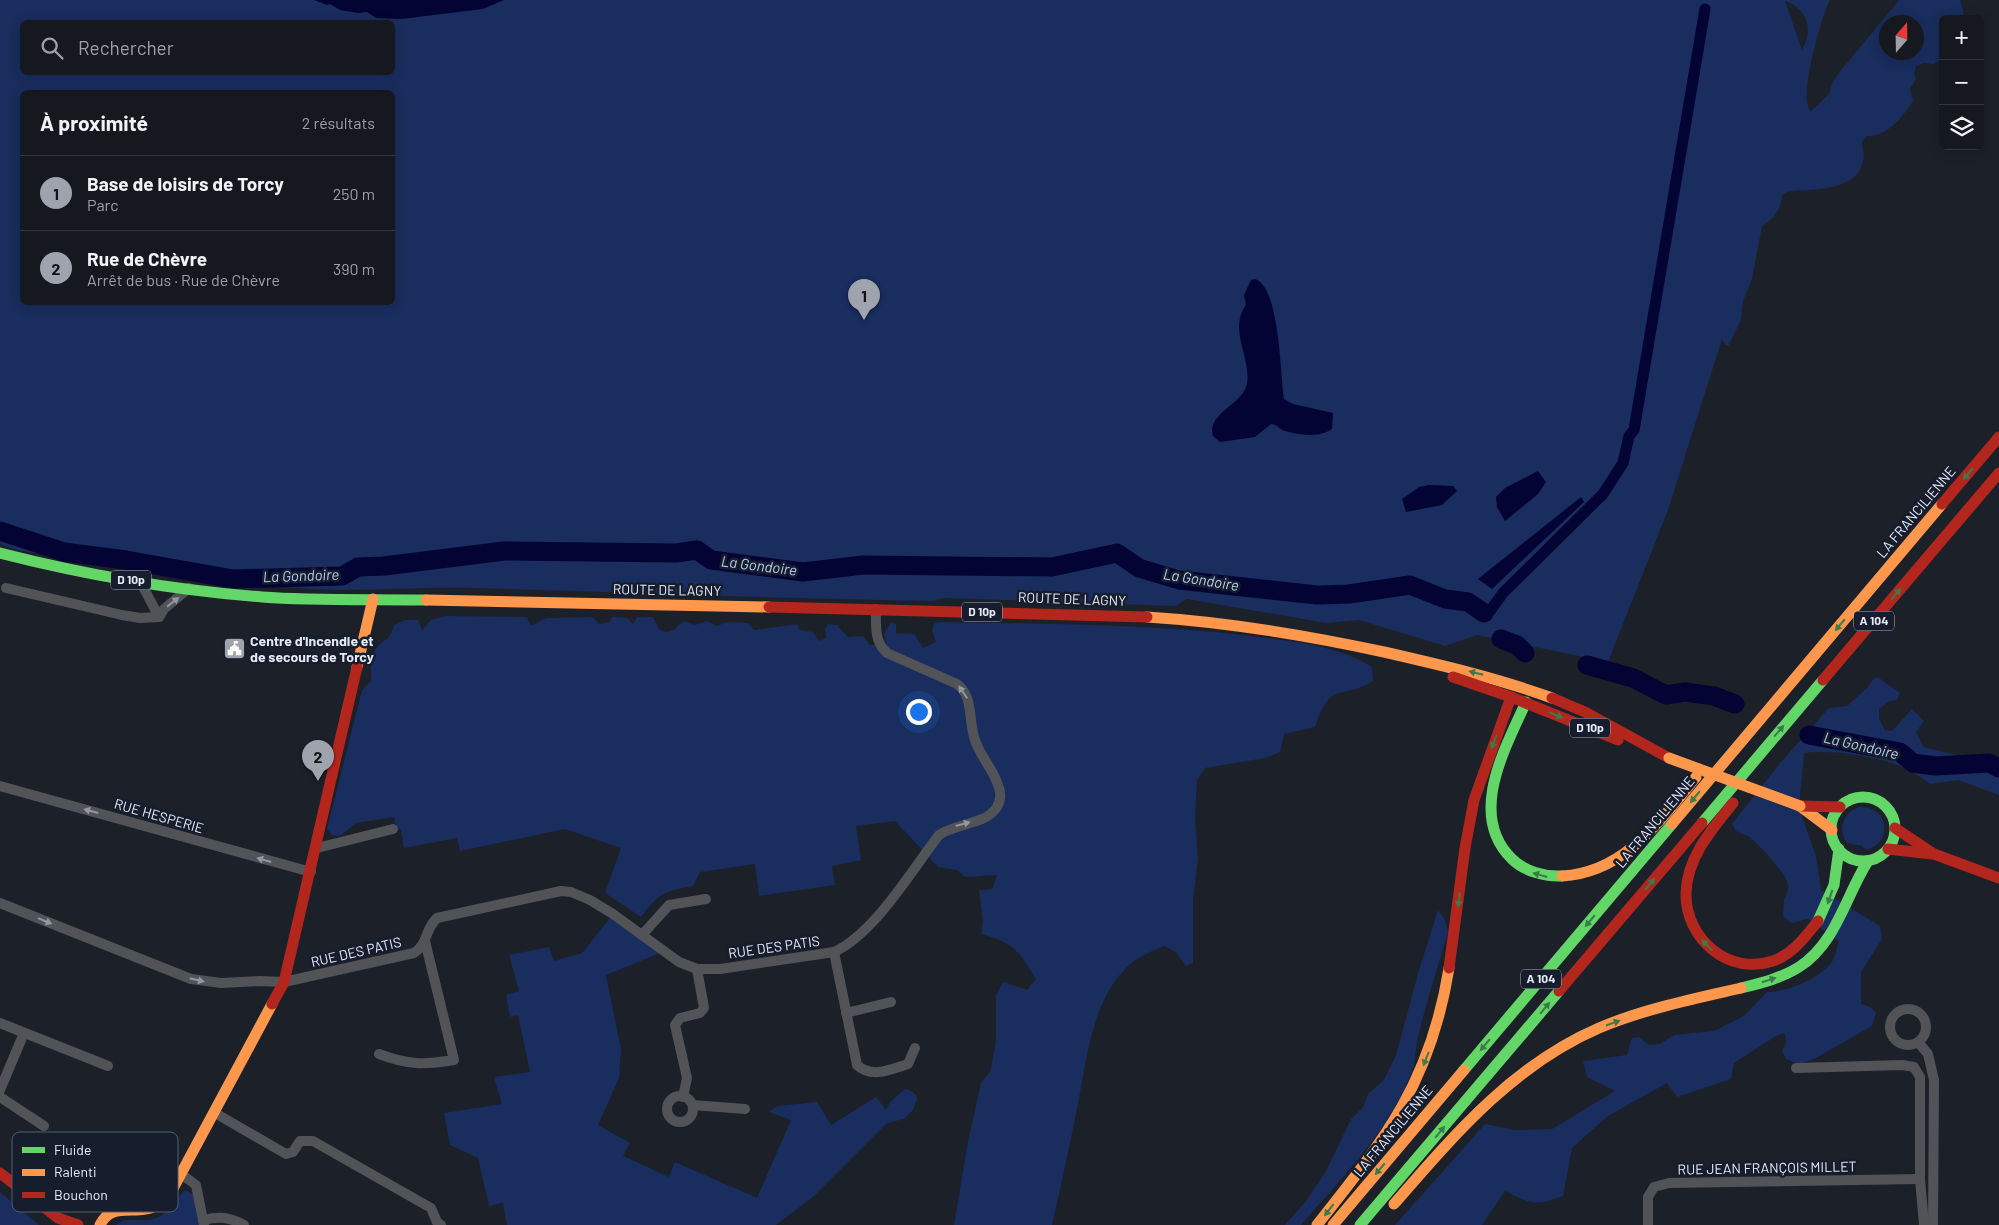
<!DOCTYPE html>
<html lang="fr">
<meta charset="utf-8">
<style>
:root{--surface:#15181e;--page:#1e2127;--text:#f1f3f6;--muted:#9da0a4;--line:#34373c;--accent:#9fa3ae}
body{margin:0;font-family:Barlow,sans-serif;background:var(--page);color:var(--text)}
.controls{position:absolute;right:15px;top:15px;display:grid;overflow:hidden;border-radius:8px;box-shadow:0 2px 12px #0003}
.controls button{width:45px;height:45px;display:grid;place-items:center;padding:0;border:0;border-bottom:1px solid var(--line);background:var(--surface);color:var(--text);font:25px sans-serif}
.compass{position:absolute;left:1879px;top:15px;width:45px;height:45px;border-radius:50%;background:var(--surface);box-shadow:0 2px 12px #0003;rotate:20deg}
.you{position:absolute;left:918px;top:711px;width:18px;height:18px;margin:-12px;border:4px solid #fff;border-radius:50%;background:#1a73e8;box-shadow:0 0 0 8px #1a73e833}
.badge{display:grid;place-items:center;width:32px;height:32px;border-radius:50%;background:var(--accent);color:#111;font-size:16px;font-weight:700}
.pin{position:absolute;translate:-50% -41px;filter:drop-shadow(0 1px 2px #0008)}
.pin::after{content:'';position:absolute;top:26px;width:18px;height:15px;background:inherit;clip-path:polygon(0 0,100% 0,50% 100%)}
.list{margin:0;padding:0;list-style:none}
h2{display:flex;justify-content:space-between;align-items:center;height:65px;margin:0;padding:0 20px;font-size:21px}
h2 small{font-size:16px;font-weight:400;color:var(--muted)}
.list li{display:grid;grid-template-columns:32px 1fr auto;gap:15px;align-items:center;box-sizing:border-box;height:75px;padding:0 20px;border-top:1px solid var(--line)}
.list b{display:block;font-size:19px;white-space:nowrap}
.list p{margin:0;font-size:16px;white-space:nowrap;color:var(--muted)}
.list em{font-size:16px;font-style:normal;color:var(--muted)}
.icon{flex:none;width:28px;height:28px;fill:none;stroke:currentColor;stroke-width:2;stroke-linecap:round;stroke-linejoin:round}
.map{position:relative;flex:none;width:1999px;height:1225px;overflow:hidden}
.search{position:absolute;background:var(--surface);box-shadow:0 2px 12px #0003;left:20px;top:20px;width:375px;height:55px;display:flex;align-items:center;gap:12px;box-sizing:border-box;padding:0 18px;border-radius:8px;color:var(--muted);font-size:19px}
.panel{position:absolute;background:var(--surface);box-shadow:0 2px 12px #0003;left:20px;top:90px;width:375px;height:215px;border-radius:8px}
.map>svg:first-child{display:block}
.green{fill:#192d5e;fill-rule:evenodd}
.water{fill:#030433}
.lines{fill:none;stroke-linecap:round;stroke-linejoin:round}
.canal{stroke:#030433;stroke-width:11}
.river{stroke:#030433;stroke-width:19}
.street{stroke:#515357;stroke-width:10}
.fast{stroke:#63d668;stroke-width:11}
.slow{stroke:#ff974d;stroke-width:11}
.jam{stroke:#b3261e;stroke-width:11}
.slow-bridge{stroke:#ff974d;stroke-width:11}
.oneway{fill:#3c7a4b}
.oneway2{fill:#94979f}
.labels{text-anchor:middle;stroke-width:5;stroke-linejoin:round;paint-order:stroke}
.shield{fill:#161e2e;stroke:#a7adba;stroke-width:1}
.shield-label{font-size:12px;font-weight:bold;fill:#e5eaf6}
.street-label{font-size:14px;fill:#e5eaf6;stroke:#161e2e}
.poi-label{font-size:14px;font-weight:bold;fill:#e5eaf6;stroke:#161e2e;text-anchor:start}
.water-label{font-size:15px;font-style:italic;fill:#b7cbf4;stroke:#161e2e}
.key{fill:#161e2e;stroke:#545b6a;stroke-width:1}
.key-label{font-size:14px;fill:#e5eaf6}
</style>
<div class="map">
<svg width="1999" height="1225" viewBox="0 0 1999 1225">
<rect width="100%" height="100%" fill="#1c2028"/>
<g class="green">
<path d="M 0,0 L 1830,0 C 1822,15 1797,100 1811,111 L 1829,94 L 1833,81 L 1842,69 L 1899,0 L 1960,0 L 1963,10 L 1963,19 L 1943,19 L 1943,58 L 1934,64 L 1924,63 L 1916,66 L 1914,74 L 1916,79 L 1910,89 L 1913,101 C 1903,117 1887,137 1867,136 L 1862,142 C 1862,149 1865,155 1863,161 C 1859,185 1828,189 1808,190 C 1798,191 1792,189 1782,195 C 1782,209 1773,219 1762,226 L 1752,279 L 1743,301 L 1741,320 L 1729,345 L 1726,345 L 1722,339 L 1668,510 L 1608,662 L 1477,635 L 1445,646 L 1359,620 L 1326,623 L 1187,599 L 1176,606 L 942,598 L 934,601 C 782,599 629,592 476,588 C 416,586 356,593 296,588 C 202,581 109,565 16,550 L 0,544 ZM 1785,1 C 1807,8 1814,30 1802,50 ZM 22,22 L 392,22 L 392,72 L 22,72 ZM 1886,22 L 1916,22 L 1916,52 L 1886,52 ZM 22,92 L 392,92 L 392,302 L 22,302 Z"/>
<path d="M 445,616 L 527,617 L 531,626 L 546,618 L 592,617 L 600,624 L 610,622 L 612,617 L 627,618 L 633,624 L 637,617 L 653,617 L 659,629 L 666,632 L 674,630 L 683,621 L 695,625 L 707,621 L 717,626 L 727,622 L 748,623 L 754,630 L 798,624 L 799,630 L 813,632 L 819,641 L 826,638 L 825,629 L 828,624 L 837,625 L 848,637 L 863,636 L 870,645 L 887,644 L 884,634 L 890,623 L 896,624 L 896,633 L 914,634 L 923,648 L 936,642 L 932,630 L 934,623 L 942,622 C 1045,624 1149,624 1252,636 C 1292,641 1337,645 1372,667 L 1373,681 C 1339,702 1333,677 1315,727 L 1284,734 L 1280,752 L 1265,758 L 1205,768 L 1197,780 L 1195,819 L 1198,858 L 1193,900 L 1193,963 L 1186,966 L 1176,952 L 1164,946 C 1150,952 1135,958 1125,969 C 1091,1004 1086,1064 1077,1109 C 1069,1148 1061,1186 1052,1225 L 954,1225 L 968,1141 L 981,1083 L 990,1072 L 996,1042 L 996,995 L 1003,982 L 1027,990 L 1036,979 C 1018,951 1015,943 981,934 L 983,922 L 979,890 L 992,889 L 997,875 L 965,877 L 957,870 L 938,867 L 895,821 L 856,826 L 861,860 L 832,866 L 835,885 L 759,896 L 755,864 L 700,872 L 693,886 C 663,892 659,893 641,917 L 605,893 L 621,848 L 565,829 L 460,851 L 457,838 L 404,848 L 401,830 L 395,824 L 394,817 L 356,823 L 340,836 L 332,835 L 327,829 L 362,690 L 371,681 C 371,671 369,659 375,650 C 383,638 389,643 394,625 L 405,620 L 418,620 L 422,630 L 431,620 Z"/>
<path d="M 1874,678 L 1879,678 L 1900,693 L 1897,700 L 1889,701 L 1879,709 L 1879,719 L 1885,730 L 1892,731 L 1912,709 L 1924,721 L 1916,732 L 1924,747 L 1999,766 L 1999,795 L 1958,780 L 1930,784 C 1924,780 1918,775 1911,771 C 1885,757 1833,749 1804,753 L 1799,808 L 1816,856 L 1821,890 L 1880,926 L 1882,939 L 1861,972 L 1861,1004 L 1870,1007 L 1876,1012 L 1872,1026 L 1816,1058 L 1799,1064 L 1786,1059 L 1782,1051 L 1786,1042 L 1785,1033 L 1776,1036 L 1734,1063 L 1731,1079 L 1677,1097 L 1667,1083 L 1608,1116 L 1572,1148 L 1563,1196 C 1536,1206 1531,1204 1505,1191 L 1482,1225 L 1395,1225 L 1485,1124 L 1515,1130 L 1552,1129 L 1615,1091 L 1587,1077 L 1583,1061 L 1627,1055 L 1632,1038 L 1639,1037 L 1649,1045 L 1660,1044 L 1674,1035 L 1714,1031 L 1744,1016 L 1767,992 C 1787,992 1822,978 1833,960 C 1836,954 1837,946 1839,941 L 1808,919 L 1791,923 L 1783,916 L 1784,900 L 1789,887 L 1784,875 L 1767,854 L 1750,837 L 1736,831 L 1732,824 L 1780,763 L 1829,708 L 1847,706 L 1868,687 Z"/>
<path d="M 1859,807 C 1889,805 1894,843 1866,850 L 1862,846 L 1847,843 C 1837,829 1843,813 1859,807 Z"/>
<path d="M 1438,910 L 1445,920 L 1448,932 C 1438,967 1426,1002 1418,1038 C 1415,1049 1416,1061 1412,1071 C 1389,1131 1342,1178 1301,1225 L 1285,1225 L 1307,1200 L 1326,1171 L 1351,1119 L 1363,1107 L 1368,1094 L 1384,1080 L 1396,1055 L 1419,970 Z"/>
<path d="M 613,914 L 665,951 L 606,975 L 621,1049 L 619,1078 L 598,1125 L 630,1143 L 623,1156 L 669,1177 L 675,1162 L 757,1198 L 791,1120 L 769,1112 L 777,1106 L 817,1102 L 831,1125 L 876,1097 L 886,1110 L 890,1102 L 905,1089 L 910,1090 L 916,1095 L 917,1099 L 913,1110 L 904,1119 L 887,1123 L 813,1197 L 776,1225 L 507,1225 L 503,1203 L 489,1206 L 478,1158 L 450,1145 L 444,1113 L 502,1104 L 494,1077 L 530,1072 L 518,1015 L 510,1017 L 506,995 L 519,991 L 509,955 L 549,947 L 554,961 L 582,953 Z"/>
<path d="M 185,1190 L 193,1194 L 199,1225 L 116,1225 C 127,1215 141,1223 154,1219 C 170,1213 174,1201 185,1190 Z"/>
<path d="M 0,1192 L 39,1225 L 0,1225 Z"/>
</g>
<g class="water">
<path d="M 314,0 L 504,0 L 483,9 L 401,19 L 376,18 L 367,12 L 358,13 L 340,10 L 330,4 L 327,5 Z"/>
<path d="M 1255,279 C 1280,287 1280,375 1284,399 L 1293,404 L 1333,413 L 1332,429 C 1319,438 1300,435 1285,431 C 1279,429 1277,424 1271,424 L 1255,437 L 1220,442 L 1213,436 C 1206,415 1241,404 1246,387 C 1254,362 1227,331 1246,305 L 1244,295 L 1251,280 Z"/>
<path d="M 1538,471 L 1546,482 L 1538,494 L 1505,521 L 1497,507 L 1496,497 L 1505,488 Z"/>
<path d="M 1429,485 L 1453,486 L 1457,491 L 1442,505 L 1406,512 L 1402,499 L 1419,487 Z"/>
<path d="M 1581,497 L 1584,502 L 1492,589 L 1478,579 Z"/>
</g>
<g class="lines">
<path class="canal" d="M 1484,613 L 1490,611 L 1503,593 L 1603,494 L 1623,463 L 1629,436 L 1634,430 L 1705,9"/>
<g class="river">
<path d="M 0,531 L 64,552 L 126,560 L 233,579 L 342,576 L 358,567 L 384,566 L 504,551 L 676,553 L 697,550 L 711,560 L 803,572 L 863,565 L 1052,567 L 1117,553 L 1139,568 L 1179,580 L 1317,595 L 1349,594 L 1410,585 L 1445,599 L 1468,602 L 1484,613"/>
<path d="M 1501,639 L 1517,645 L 1525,653"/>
<path d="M 1587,665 L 1633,678 L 1666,695 L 1685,692 L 1714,696 L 1735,704"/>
<path d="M 1809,735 L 1900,752 L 1913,763 L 1935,766 L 1989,763 L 1999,768"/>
</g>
<g class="street">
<path d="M 140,581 L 159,617"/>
<path d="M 6,588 L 122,615 L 140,618 L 159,617"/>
<path d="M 159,617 L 164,609 L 189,588"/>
<path d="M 0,786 L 311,872"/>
<path d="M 317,848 L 393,829"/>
<path d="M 0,903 L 191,979 L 221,983 L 259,981 L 284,982 L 414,953 C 428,944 425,929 437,918 L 561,891 L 571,892 L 590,900 L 613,914 L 679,962 L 697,969 L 720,969 L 834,952 C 875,933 911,871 939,835 C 956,823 986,825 997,807 C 1001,800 1001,792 998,785 C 993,769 980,756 975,740 C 968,722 974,696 957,684 L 887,653 C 874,641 876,626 876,609"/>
<path d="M 642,935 L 669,905 L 706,899"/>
<path d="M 834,952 L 857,1065 C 872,1079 892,1069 908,1064 L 915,1048"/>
<circle cx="1908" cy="1027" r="18"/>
<path d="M 846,1013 L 891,1002"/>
<path d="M 0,1023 L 108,1066"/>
<path d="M 1918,1042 L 1928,1054 L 1934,1080 L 1933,1225"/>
<path d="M 379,1054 C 408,1065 424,1065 454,1060 L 425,941"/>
<path d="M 1796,1068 L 1902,1065 L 1914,1067 L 1920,1077 L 1920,1179 L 1924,1225"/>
<path d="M 0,1090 L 24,1033"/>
<circle cx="680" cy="1109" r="13"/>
<path d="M 0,1097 L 44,1126"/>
<path d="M 683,1097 L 687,1078 L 675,1025 L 680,1018 L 700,1013 L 704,1008 L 697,969"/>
<path d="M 693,1105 L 745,1109"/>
<path d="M 215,1113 L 286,1154 L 293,1152 L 300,1141 L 313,1141 L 431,1208 L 437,1222 L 441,1225"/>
<path d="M 181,1174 L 196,1185 L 204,1225"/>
<path d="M 203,1220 C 220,1216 229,1217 244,1225"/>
<path d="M 1648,1225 L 1648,1197 L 1654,1187 L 1669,1183 L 1920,1179"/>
</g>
<g class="fast">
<path d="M 0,553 C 86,575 174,590 262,597 C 316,601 372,599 426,600"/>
<path d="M 1526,702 C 1505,749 1467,815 1512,859 C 1524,871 1545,877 1562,876"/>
<circle cx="1863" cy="829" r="32"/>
<path d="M 1702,823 L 1823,680"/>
<path d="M 1818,921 L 1834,885 L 1839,849"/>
<path d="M 1741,988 C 1761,983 1782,978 1799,967 C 1836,944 1846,895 1868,861"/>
<path d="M 1464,1070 L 1672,824"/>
<path d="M 1360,1225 L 1559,991"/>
</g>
<g class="slow">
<path d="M 426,600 L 769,607"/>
<path d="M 1147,617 C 1227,622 1305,635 1384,652 C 1441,665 1497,678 1552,698"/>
<path d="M 357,667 L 373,599"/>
<path d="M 1800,806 L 1832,830"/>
<path d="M 1672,824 L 1942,504"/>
<path d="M 1562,876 C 1624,873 1660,821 1696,777"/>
<path d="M 1394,1204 C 1454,1135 1513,1065 1599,1028 C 1644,1009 1693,999 1741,988"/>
<path d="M 100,1225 C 114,1196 144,1224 169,1196 L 272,1004"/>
<path d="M 1317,1225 C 1386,1138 1431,1081 1449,968"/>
<path d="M 1333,1225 L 1464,1070"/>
</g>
<g class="jam">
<path d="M 1942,504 L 1999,437"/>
<path d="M 769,607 L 1147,617"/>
<path d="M 1453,677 L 1511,697 L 1618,740"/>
<path d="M 1823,680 L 1999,473"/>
<path d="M 1552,698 L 1585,712 L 1669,758"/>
<path d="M 1733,803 C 1712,829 1687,857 1686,893 C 1685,938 1728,976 1773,961 C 1793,954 1805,937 1818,921"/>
<path d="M 1800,806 L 1840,807"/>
<path d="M 1895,828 L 1934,854 L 1999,878"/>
<path d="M 1888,849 L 1932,854"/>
<path d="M 1449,968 L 1465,848 L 1474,800 L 1511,697"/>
<path d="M 1559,991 L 1702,823"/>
<path d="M 272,1004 L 284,982 L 357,667"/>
<path d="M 0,1173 L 58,1218 L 78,1225"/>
</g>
<path class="slow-bridge" d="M 1669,758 L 1800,806"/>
</g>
<defs><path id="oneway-solid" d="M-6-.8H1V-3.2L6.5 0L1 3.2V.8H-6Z" transform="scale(1.25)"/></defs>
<g class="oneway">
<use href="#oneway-solid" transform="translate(1968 474) rotate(130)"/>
<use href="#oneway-solid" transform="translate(1896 594) rotate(-50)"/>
<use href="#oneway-solid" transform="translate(1840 625) rotate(130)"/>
<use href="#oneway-solid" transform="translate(1476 673) rotate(-166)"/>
<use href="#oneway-solid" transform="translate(1556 715) rotate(23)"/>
<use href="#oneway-solid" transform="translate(1779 731) rotate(-49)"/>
<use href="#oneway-solid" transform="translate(1494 742) rotate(111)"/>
<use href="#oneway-solid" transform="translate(1695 797) rotate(130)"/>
<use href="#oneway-solid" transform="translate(1540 875) rotate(-164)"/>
<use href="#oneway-solid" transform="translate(1650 884) rotate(-50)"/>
<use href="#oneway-solid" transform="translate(1830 897) rotate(109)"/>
<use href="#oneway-solid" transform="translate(1459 900) rotate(97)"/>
<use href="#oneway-solid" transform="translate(1590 921) rotate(130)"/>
<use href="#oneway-solid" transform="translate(1707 945) rotate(-134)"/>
<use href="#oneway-solid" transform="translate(1769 980) rotate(-18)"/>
<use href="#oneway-solid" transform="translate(1545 1008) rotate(-50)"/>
<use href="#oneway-solid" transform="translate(1613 1023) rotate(-19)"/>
<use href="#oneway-solid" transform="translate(1485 1045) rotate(130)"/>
<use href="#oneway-solid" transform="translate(1426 1059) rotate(111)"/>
<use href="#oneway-solid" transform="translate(1440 1132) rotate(-50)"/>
<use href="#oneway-solid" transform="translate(1380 1169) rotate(130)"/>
<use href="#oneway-solid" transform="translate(1329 1210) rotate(128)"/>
</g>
<g class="oneway2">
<use href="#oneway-solid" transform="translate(173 602) rotate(-38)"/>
<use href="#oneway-solid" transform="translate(963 692) rotate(-124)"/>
<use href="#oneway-solid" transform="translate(91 811) rotate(-165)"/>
<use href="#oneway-solid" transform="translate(963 824) rotate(-16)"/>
<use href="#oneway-solid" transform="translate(264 860) rotate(-164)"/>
<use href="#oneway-solid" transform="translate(45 921) rotate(22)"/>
<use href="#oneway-solid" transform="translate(197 980) rotate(13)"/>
</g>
<defs>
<symbol id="civic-square" viewBox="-11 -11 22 22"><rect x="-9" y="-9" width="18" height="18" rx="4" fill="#9fa3ae" stroke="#161e2e"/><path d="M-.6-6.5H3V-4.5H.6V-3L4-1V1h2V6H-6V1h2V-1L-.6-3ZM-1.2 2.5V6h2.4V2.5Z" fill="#fff"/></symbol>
</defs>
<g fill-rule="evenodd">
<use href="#civic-square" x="222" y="636" width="25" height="25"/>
</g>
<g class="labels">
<g class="shield">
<rect x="111" y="570.5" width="40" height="19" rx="4"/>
<rect x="962" y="602.5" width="40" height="19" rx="4"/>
<rect x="1854" y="611.5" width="40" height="19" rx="4"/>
<rect x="1570" y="718.5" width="40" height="19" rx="4"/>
<rect x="1521" y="969.5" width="40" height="19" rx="4"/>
</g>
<g class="shield-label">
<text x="131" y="584">D 10p</text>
<text x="982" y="616">D 10p</text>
<text x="1874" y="625">A 104</text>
<text x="1590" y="732">D 10p</text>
<text x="1541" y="983">A 104</text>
</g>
<g class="street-label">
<text transform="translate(1916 512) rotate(-50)" y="5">LA FRANCILIENNE</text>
<text transform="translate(667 590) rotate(1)" y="5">ROUTE DE LAGNY</text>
<text transform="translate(1072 599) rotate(2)" y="5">ROUTE DE LAGNY</text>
<text transform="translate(159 816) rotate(16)" y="5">RUE HESPERIE</text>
<text transform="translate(1655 822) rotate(-50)" y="5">LA FRANCILIENNE</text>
<text transform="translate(774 947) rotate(-8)" y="5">RUE DES PATIS</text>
<text transform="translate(356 952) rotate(-13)" y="5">RUE DES PATIS</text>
<text transform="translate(1393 1131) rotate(-50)" y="5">LA FRANCILIENNE</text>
<text transform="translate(1767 1168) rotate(-1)" y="5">RUE JEAN FRANÇOIS MILLET</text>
</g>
<g class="poi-label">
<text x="250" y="646">Centre d'incendie et<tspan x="250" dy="16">de secours de Torcy</tspan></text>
</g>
<g class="water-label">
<text transform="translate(759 566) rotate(7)" y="5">La Gondoire</text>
<text transform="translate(301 576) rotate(-2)" y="5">La Gondoire</text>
<text transform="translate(1201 580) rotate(9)" y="5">La Gondoire</text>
<text transform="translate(1861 746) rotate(13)" y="5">La Gondoire</text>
</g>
</g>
<rect x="12" y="1132" width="166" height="80" rx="8" class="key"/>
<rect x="22" y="1147" width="23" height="6" fill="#63d668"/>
<rect x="22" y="1169" width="23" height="7" fill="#ff974d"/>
<rect x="22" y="1192" width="23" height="6" fill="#b3261e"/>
<g class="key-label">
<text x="54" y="1155">Fluide</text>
<text x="54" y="1177">Ralenti</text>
<text x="54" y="1200">Bouchon</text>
</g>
</svg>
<div class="controls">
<button>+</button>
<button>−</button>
<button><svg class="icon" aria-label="layers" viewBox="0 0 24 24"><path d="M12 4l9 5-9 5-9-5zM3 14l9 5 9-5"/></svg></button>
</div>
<svg class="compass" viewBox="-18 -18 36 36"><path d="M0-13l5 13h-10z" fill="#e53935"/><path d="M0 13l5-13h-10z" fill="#9da0a4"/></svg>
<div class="you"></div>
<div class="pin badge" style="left:864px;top:320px">1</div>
<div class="pin badge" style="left:318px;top:781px">2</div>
<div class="search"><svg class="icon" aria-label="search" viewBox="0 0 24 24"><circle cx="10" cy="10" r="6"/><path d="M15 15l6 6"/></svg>Rechercher</div>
<section class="panel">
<h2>À proximité<small>2 résultats</small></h2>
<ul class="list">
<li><span class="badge">1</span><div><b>Base de loisirs de Torcy</b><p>Parc</p></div><em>250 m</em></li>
<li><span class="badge">2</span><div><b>Rue de Chèvre</b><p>Arrêt de bus · Rue de Chèvre</p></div><em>390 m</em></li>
</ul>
</section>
</div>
